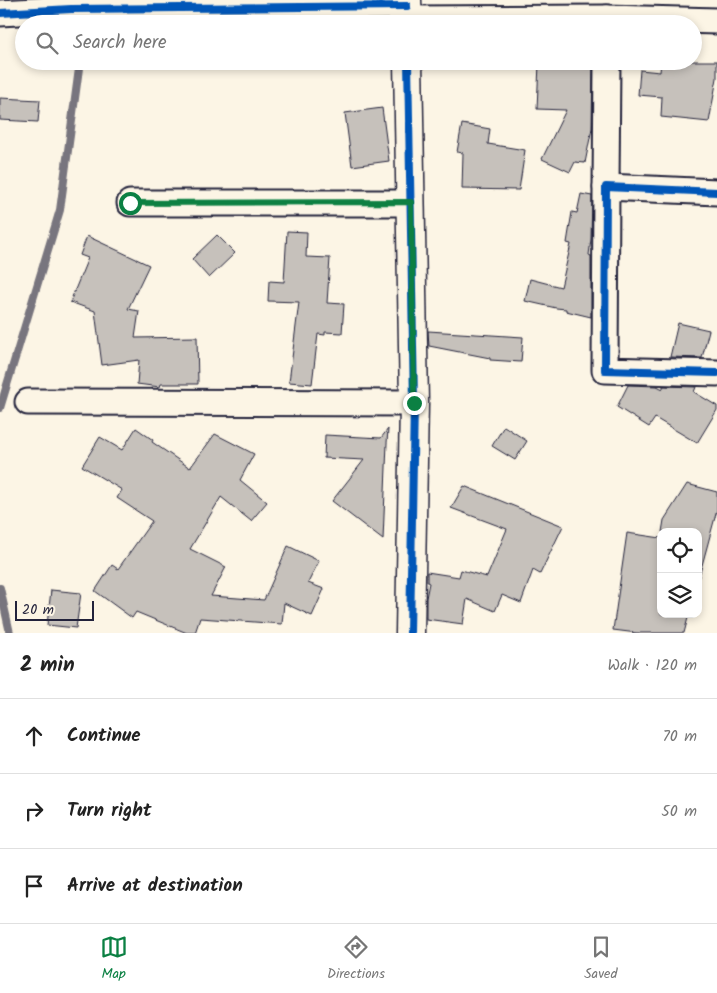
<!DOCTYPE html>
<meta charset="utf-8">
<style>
:root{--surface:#fff;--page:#f2f2f2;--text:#222;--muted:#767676;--line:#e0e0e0;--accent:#0b8043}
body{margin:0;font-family:Kalam,sans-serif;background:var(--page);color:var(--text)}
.controls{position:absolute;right:15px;bottom:15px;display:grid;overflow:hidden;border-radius:10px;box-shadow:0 2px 8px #0003}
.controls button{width:45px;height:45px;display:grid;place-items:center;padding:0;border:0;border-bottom:1px solid var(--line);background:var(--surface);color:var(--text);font:25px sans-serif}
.scale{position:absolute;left:15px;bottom:12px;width:79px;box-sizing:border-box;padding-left:5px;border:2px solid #22223b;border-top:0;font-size:14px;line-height:18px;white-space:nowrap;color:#22223b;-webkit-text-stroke:4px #fcf5e5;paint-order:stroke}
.stop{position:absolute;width:15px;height:15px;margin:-11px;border:4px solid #0b8043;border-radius:50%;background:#fff}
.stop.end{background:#0b8043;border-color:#fff;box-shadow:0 1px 5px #0008}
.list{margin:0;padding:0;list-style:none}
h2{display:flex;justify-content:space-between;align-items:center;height:65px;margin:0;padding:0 20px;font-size:21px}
h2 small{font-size:16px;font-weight:400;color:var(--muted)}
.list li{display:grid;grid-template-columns:32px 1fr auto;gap:15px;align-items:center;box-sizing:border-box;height:75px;padding:0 20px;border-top:1px solid var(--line)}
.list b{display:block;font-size:19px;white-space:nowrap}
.list em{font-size:16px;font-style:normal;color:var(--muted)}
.icon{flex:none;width:28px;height:28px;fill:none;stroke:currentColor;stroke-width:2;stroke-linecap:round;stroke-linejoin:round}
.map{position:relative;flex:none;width:717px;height:633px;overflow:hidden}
.search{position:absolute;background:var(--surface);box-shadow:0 2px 8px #0003;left:15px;right:15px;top:15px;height:55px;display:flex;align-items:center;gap:12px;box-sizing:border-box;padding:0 18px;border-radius:28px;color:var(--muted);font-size:19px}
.sheet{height:290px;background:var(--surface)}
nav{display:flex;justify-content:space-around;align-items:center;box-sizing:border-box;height:70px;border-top:1px solid var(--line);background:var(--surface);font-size:14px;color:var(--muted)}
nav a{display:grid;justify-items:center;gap:2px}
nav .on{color:var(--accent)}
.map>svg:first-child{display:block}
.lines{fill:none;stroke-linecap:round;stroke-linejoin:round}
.stream{stroke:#78757e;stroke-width:8}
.building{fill:#c6c1bb;stroke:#22223b}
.minor-casing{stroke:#22223b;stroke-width:29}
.tertiary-casing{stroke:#22223b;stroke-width:31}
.minor{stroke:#fcf5e5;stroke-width:25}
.tertiary{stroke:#fcf5e5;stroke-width:28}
.cycleway-casing{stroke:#fcf5e5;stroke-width:11}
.cycleway{stroke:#0057b8;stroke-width:8}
.route{stroke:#0b8043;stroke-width:6}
</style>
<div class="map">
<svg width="717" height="633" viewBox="0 0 717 633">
<rect width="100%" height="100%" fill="#fcf5e5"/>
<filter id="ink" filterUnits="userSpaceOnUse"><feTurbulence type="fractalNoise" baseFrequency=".02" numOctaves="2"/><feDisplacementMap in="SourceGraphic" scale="10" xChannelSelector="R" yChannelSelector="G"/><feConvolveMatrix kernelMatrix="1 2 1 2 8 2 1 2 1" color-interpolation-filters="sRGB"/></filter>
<g filter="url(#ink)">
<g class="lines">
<g class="stream">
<path d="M 0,408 L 60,210 L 80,61"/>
<path d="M 0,588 L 10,633"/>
</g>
</g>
<g class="building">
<path d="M 574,61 L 593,61 L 592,128 L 585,163 L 575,162 L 570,172 L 542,159 L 566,110 L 537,109 L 539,63 L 574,64 Z"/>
<path d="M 661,61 L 717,61 L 717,78 L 709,122 L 661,117 L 662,97 L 638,95 L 640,70 L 660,72 Z"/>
<path d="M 0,98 L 40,100 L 38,122 L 0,120 Z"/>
<path d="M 382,108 L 389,161 L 352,166 L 345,113 Z"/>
<path d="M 462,124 L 490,129 L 488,144 L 525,150 L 519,190 L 462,189 L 463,153 L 457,152 Z"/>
<path d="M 581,194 L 592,196 L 591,239 L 589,255 L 591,256 L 591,317 L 566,311 L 566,309 L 556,308 L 525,301 L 530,279 L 561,287 L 571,244 L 567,243 L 572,212 L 577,213 Z"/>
<path d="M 287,231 L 307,232 L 306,257 L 330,258 L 327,303 L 344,304 L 342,333 L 325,332 L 325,335 L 318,334 L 312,384 L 289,382 L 299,302 L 268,301 L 269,281 L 284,282 Z"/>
<path d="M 217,235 L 235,253 L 209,278 L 192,259 Z"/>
<path d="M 87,236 L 149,265 L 128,309 L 139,311 L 135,338 L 197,337 L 198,384 L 161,384 L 160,387 L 137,384 L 139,360 L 102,365 L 95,311 L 70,302 L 88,258 L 80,255 Z"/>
<path d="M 678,323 L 709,330 L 702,358 L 670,357 Z"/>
<path d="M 428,331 L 523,337 L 521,362 L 490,360 L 490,358 L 429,346 Z"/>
<path d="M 628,385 L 657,386 L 663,389 L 663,386 L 696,387 L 694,392 L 717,406 L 717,410 L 697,443 L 655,418 L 649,427 L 617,407 Z"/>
<path d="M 504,426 L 527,441 L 515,460 L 492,446 Z"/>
<path d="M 136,428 L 153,440 L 152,442 L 190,468 L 215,434 L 254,454 L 240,480 L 267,502 L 251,521 L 221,497 L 190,549 L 226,567 L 211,596 L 264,600 L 288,546 L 319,561 L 308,583 L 324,589 L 312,616 L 284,603 L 282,624 L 200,618 L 195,633 L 187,633 L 136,612 L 132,618 L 95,591 L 112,565 L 118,569 L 152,521 L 117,498 L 122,490 L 82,466 L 100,437 L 122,450 Z"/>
<path d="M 388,429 L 387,443 L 383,540 L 332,501 L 364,460 L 324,458 L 325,435 L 381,438 Z"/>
<path d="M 687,484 L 717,492 L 717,510 L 698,580 L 698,532 L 662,532 L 664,520 Z"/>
<path d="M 464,486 L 563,526 L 540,574 L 533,570 L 521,603 L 502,595 L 495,611 L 467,599 L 463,624 L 426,619 L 426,598 L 429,583 L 427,582 L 427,572 L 459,577 L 461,570 L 487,577 L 507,529 L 451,508 Z"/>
<path d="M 627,533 L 661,538 L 661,614 L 689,614 L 684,633 L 637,633 L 613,630 Z"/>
<path d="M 51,590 L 81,593 L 76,628 L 47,625 Z"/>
</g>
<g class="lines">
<defs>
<g id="minor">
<path d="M 0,13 L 71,9 L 407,6"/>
<path d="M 607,18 L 717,21"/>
<path d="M 408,19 L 607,18 L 607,24"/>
<path d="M 606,187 L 607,61"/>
<path d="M 717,192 L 606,187 L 605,370 L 717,373"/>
<path d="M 130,203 L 411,203"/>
<path d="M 28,402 L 414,403"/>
</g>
<g id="tertiary">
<path d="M 407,0 L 408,24"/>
<path d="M 408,61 L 414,403 L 410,633"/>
</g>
</defs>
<use href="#minor" class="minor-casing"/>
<use href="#tertiary" class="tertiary-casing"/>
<use href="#minor" class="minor"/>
<use href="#tertiary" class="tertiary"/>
<defs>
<g id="cycleway">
<path d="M 0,13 L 71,9 L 407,6"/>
<path d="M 408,61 L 414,403 L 410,633"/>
<path d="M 717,192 L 606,187 L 605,370 L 717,373"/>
</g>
</defs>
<use href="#cycleway" class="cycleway-casing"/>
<use href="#cycleway" class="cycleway"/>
</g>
</g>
<g class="lines" filter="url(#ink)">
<path class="route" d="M 130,203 L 411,202 L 414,403"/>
</g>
</svg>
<div class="controls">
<button><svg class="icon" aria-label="locate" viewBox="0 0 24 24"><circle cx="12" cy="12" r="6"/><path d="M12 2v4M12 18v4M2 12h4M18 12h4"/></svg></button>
<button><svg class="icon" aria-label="layers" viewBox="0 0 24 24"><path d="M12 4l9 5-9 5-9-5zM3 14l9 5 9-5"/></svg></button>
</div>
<div class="scale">20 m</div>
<div class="stop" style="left:130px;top:203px"></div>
<div class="stop end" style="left:414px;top:403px"></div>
<div class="search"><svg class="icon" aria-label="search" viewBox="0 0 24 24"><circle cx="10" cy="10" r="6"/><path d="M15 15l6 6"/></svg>Search here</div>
</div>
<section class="sheet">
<h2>2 min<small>Walk · 120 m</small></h2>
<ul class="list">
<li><svg class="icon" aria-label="ahead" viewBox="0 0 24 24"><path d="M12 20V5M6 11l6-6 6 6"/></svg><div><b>Continue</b></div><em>70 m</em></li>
<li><svg class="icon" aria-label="right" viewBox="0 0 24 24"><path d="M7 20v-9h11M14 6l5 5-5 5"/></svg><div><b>Turn right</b></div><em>50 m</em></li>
<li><svg class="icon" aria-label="arrive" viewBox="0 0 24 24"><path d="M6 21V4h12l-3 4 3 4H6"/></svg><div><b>Arrive at destination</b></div></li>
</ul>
</section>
<nav>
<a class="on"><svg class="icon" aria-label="map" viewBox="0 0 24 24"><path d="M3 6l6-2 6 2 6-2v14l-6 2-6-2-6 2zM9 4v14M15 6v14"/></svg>Map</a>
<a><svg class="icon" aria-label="directions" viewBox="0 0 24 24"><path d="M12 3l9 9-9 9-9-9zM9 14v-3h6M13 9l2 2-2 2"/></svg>Directions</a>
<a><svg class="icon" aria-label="saved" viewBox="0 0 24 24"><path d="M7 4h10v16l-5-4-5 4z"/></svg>Saved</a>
</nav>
